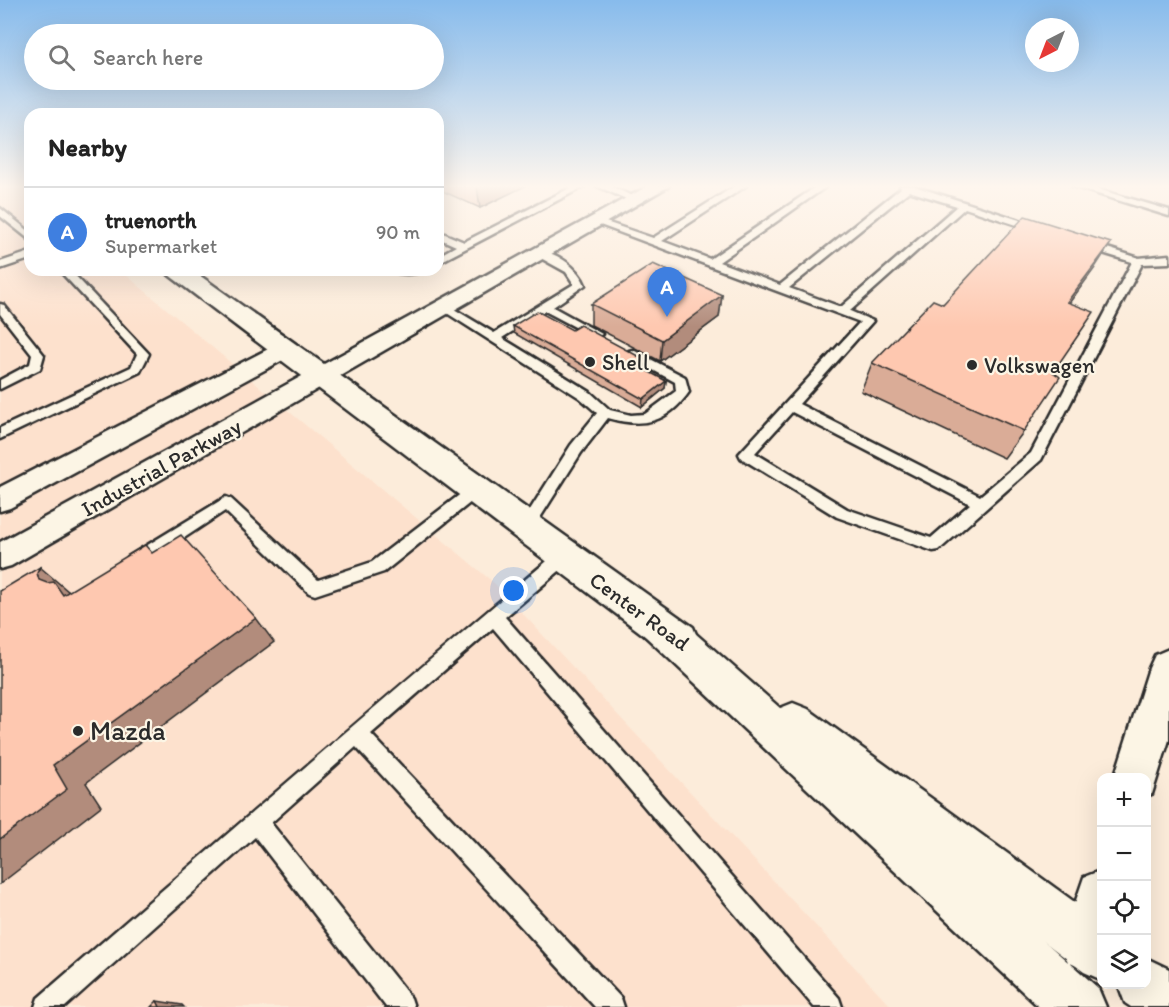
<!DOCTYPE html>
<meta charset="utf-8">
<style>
:root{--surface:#fff;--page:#f6f6f6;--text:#222;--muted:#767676;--line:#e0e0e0;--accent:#0b8043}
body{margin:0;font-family:Itim,sans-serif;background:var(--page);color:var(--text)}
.controls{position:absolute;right:18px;bottom:18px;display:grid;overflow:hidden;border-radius:12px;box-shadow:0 6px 24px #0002}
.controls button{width:54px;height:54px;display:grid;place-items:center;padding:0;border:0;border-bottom:2px solid var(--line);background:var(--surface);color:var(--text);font:30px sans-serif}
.compass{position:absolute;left:1025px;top:18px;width:54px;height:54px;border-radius:50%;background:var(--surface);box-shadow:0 6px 24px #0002;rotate:222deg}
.you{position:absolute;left:514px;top:591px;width:21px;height:21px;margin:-15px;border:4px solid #fff;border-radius:50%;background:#1a73e8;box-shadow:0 0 0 9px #1a73e833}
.badge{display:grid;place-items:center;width:39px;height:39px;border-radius:50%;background:var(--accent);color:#fff;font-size:20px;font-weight:700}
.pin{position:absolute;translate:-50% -50px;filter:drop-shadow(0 2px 3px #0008)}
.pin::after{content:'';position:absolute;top:32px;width:21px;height:18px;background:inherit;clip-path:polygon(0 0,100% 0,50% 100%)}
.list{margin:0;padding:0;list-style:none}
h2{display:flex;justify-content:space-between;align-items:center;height:78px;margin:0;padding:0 24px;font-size:26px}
h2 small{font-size:20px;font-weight:400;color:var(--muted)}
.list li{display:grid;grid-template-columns:39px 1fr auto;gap:18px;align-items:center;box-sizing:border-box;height:90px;padding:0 24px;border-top:2px solid var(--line)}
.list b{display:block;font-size:22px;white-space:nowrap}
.list p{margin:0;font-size:20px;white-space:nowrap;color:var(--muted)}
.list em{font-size:20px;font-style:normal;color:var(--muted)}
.icon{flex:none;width:33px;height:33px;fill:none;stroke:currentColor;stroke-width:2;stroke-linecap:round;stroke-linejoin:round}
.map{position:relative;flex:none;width:1169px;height:1007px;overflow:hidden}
.search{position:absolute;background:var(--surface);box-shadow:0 6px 24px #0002;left:24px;top:24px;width:420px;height:66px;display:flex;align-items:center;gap:15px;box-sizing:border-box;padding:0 21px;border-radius:33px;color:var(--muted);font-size:22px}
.panel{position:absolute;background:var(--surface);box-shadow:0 6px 24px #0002;left:24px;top:108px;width:420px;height:168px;border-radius:18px}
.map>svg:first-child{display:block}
.built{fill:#fde1cd}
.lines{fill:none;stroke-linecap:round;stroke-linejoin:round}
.service-casing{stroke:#2b2b2b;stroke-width:5}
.minor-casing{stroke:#2b2b2b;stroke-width:5}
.primary-casing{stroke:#2b2b2b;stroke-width:5}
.motorway-casing{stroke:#2b2b2b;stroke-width:5}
.service{fill:#fcf5e5;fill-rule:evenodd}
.minor{fill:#fcf5e5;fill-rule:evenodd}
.primary{fill:#fcf5e5;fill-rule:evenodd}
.motorway{fill:#fcf5e5;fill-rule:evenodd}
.wall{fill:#daac97;stroke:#2b2b2b;stroke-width:1.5}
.shaded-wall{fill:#b28c7b;stroke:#2b2b2b;stroke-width:1.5}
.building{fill:#fec8b0;stroke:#2b2b2b;stroke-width:1.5}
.poi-dot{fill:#2b2b2b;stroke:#fcf5e5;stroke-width:2}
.labels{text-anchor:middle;stroke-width:4.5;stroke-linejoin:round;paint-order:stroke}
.poi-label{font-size:22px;fill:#2b2b2b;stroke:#fcf5e5;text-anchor:start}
.street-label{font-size:22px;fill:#2b2b2b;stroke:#fcf5e5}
.near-poi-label{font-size:27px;fill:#2b2b2b;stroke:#fcf5e5;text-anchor:start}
</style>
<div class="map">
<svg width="1169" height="1007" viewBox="0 0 1169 1007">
<rect width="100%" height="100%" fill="#fcecda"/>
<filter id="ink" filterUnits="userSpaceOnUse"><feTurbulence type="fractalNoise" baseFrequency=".0167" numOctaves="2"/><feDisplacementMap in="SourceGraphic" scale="12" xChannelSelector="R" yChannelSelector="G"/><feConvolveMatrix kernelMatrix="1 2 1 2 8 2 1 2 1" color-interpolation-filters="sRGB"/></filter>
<g filter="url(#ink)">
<path class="built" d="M 0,186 L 20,186 L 30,195 L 30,270 L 120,270 L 494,583 L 892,1007 L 0,1007 Z"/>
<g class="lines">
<defs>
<g id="service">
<path d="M 574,186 L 585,186 L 438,263 L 438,256 L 456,246 L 438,238 L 438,231 L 464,242 Z"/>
<path d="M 597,186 L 610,186 L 641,200 L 633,202 Z"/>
<path d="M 735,186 L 746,186 L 662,241 L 710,259 L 817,186 L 827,186 L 719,262 L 780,285 L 901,188 L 900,186 L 914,186 L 1041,227 L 1043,229 L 1038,232 L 965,208 L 850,311 L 873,321 L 799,404 L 980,496 L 1031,453 L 1132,262 L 1083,247 L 1083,243 L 1091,243 L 1139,258 L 1169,255 L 1169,263 L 1142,264 L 1041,460 L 939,550 L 933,551 L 837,517 L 741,458 L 739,454 L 860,322 L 592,222 L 600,220 L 653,238 ZM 909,191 L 957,206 L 841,307 L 789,288 ZM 792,412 L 970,504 L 931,538 L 847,509 L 755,453 Z"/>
<path d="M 1072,186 L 1087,186 L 1169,210 L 1169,216 Z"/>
<path d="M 0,208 L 30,232 L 30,240 L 0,216 Z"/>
<path d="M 30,252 L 30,259 L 0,269 L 0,262 Z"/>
<path d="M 537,252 C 556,250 579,269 585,285 L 553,307 L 602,334 L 596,338 L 592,336 L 545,311 L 502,338 L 590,392 L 610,410 L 631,415 L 645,414 L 676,391 L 675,382 L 629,357 L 629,351 L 633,350 L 685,377 L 689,392 C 667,423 643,428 608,418 L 581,453 L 531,532 L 521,532 L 518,528 L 521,524 L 571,445 L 597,413 L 580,398 L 439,308 L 445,305 L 449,306 L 494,333 L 574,284 L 566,272 L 537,256 Z"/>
<path d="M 59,270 L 70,270 L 149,354 L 140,372 L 0,439 L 0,428 L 131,367 L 137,354 Z"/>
<path d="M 392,270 L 422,270 C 416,275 398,275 392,270 Z"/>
<path d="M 0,304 L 4,305 L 44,355 L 40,369 L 0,389 L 0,380 L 30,364 L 32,355 L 0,314 Z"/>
<path d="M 476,484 L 481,486 L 483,490 L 481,494 L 384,572 L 315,595 L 309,593 L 225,511 L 140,567 L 134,569 L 128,567 L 126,562 L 128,557 L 226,497 L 231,499 L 318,580 L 372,562 L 471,486 Z"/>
<path d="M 565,549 L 571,551 L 573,556 L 571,561 L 505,617 L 839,998 L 842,1007 L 814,1007 L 493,628 L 371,734 L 621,998 L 624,1007 L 595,1007 L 356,747 L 271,823 L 411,998 L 414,1007 L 386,1007 L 255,837 L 65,1007 L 35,1007 L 38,998 C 211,848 384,698 559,551 Z"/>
</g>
<g id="minor">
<path d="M 648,186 L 669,186 L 11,566 L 0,569 L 0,542 Z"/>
<path d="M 284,343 L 292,345 L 295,350 L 292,355 L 10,508 L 0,511 L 0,487 L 276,345 Z"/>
</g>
<g id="primary">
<path d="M 165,270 L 192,270 L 693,627 L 698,639 L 693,651 L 679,656 L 665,651 L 169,275 Z"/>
<path d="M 793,703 L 808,709 L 1102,922 L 1102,980 L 1084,972 L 778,739 L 772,724 L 778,709 Z"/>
<path d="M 1146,958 L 1169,969 L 1169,1007 L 1131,1007 L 1125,1003 L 1118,984 L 1146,984 Z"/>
</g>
<g id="motorway">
<path d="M 657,606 L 670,611 L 1068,962 L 1061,944 L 1084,877 L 1102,870 L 1102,964 L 1087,970 L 1070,963 L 1098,988 L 1106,1007 L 1039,1007 L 644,635 L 638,623 L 644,611 Z"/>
<path d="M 1169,649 L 1169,740 L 1152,794 L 1146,796 L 1146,778 L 1114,778 L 1149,668 L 1155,655 Z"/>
</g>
</defs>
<use href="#service" class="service-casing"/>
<use href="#minor" class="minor-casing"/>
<use href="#primary" class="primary-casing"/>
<use href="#motorway" class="motorway-casing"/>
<use href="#service" class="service"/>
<use href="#minor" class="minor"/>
<use href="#primary" class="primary"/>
<use href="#motorway" class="motorway"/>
</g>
<g class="wall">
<path d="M 438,186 L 525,186 L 480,208 L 438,189 Z"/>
<path d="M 1094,269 L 1069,303 L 1053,372 L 1024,431 L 1004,458 L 861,391 L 872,363 Z"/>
<path d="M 722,295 L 719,317 L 660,361 L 591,325 L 591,304 Z"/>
<path d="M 513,326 L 648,370 L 647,371 L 666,381 L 665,388 L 642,407 L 514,333 Z"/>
</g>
<g class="shaded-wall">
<path d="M 477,186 L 525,186 L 480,208 Z"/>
<path d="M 1111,243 L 1094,269 L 1050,329 L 1067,302 Z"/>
<path d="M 722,295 L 719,317 L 660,361 L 662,340 Z"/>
<path d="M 649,362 L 648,370 L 641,375 L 642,368 Z"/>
<path d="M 666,381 L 665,388 L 642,407 L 643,399 Z"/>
<path d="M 40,567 L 69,592 L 66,598 L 39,580 L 37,573 Z"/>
<path d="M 256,618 L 274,642 L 86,783 L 101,806 L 0,884 L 0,839 L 53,765 Z"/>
<path d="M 157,1001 L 182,1005 L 184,1007 L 160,1007 Z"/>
</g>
<g class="building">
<path d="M 1025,216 L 1111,243 L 1067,302 L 1094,312 L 1053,372 L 1060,377 L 1024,431 L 872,363 L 933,300 L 943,304 Z"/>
<path d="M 653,264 L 722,295 L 662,340 L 591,304 Z"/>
<path d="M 537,311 L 572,330 L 580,325 L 649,362 L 642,368 L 666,381 L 643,399 L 513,326 Z"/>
<path d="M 181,535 L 256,618 L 53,765 L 67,789 L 0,839 L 0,591 L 40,567 L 37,573 L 39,580 L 47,583 L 54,582 L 63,595 L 145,545 L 152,553 Z"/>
<path d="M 157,1001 L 160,1007 L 151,1007 Z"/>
</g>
</g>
<linearGradient id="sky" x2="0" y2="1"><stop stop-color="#87bbec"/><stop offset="0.57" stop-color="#fef6ee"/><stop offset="1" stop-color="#fef6ee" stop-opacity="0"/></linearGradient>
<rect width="1169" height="327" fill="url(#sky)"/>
<g class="poi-dot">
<circle cx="590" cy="362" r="6"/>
<circle cx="972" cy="365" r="6"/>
<circle cx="78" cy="731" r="6"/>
</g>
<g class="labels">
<g class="poi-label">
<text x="602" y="370">Shell</text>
<text x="984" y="373">Volkswagen</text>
</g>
<g class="street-label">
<text transform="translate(161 467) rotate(-29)" y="8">Industrial Parkway</text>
<text transform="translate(640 611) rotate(36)" y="8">Center Road</text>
</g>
<g class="near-poi-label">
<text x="90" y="740">Mazda</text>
</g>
</g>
</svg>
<div class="controls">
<button>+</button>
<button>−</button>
<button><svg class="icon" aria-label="locate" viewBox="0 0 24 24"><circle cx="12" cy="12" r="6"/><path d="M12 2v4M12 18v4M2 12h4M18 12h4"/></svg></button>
<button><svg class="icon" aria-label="layers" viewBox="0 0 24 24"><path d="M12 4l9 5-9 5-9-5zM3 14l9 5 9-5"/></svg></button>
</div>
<svg class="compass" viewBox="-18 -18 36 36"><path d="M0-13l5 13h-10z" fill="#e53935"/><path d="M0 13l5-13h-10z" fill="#767676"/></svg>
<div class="you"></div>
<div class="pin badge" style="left:667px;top:317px;background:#3f7fe0">A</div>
<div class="search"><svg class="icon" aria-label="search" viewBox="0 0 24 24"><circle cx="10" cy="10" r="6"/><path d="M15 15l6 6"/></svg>Search here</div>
<section class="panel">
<h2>Nearby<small></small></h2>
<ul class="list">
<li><span class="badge" style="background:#3f7fe0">A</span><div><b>truenorth</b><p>Supermarket</p></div><em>90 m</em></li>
</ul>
</section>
</div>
